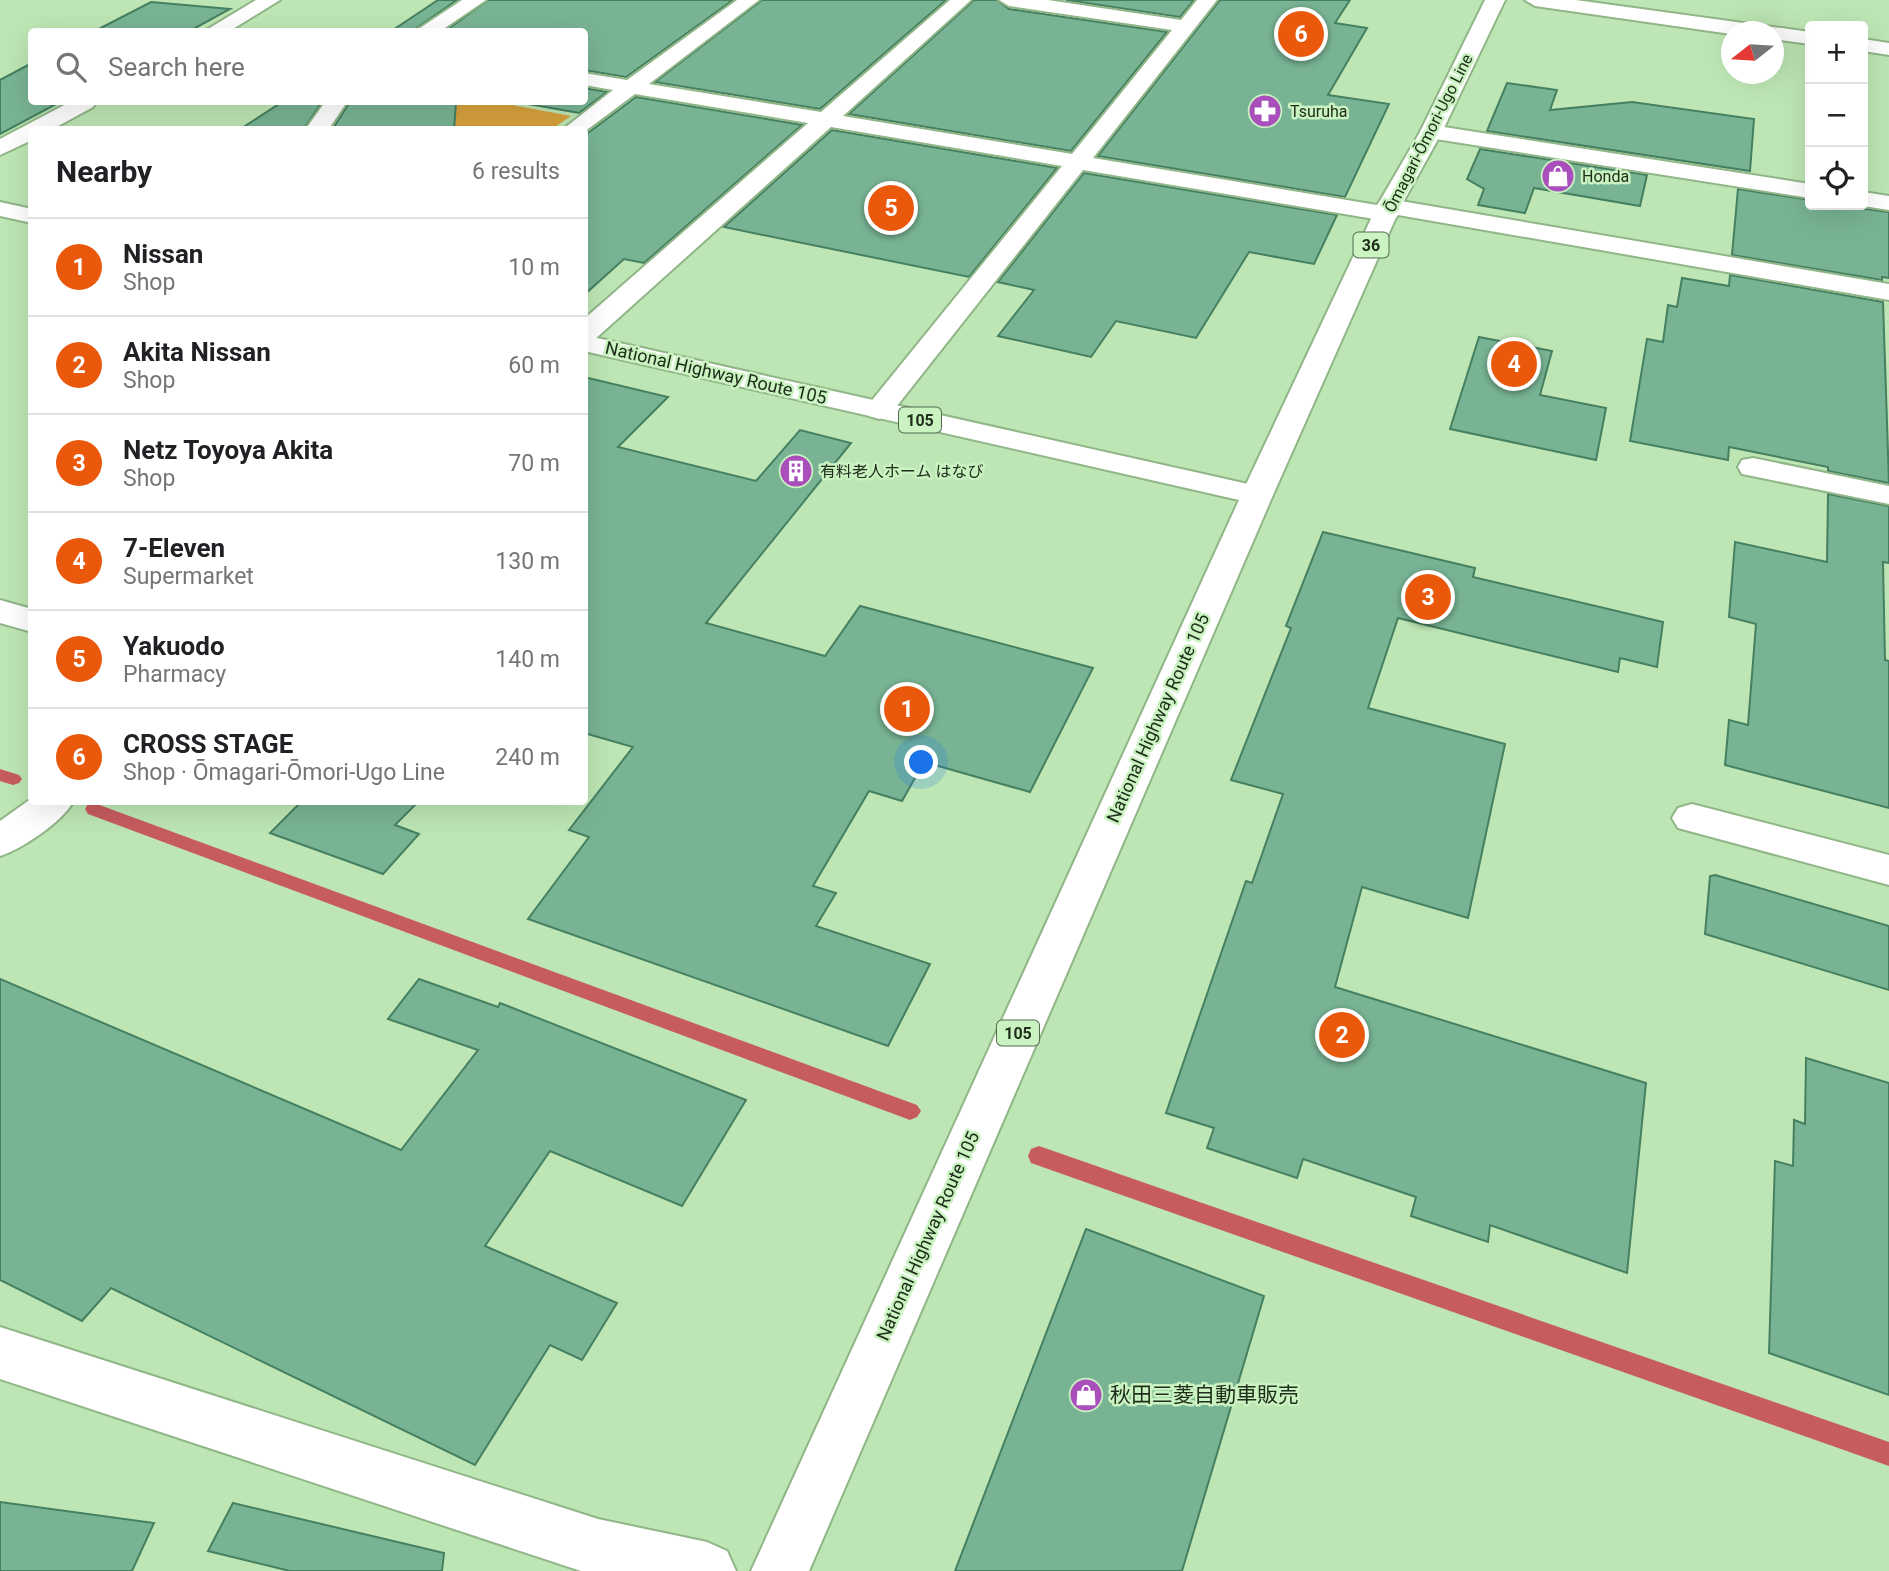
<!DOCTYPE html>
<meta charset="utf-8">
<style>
:root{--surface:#fff;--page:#f2f2f2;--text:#202124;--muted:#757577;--line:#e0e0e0;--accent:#ea580c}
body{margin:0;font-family:Roboto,"Noto Sans JP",sans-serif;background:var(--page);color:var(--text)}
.controls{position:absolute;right:21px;top:21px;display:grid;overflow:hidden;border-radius:7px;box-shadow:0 7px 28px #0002}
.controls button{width:63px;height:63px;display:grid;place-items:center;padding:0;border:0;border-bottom:2px solid var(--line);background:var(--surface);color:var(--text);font:35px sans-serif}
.compass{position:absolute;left:1721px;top:21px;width:63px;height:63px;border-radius:50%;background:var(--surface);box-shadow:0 7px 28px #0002;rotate:253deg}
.you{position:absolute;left:922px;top:763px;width:24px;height:24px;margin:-18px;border:5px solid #fff;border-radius:50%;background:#1a73e8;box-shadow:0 0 0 10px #1a73e833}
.badge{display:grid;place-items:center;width:46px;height:46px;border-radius:50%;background:var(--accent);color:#fff;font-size:23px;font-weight:700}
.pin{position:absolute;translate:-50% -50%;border:4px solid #fff;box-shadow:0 2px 7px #0006}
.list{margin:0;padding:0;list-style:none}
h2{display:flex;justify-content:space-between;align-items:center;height:91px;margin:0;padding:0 28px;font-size:30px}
h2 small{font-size:23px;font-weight:400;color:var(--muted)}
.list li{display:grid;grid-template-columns:46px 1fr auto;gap:21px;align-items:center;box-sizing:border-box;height:98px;padding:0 28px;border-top:2px solid var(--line)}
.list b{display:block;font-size:26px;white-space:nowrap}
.list p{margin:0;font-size:23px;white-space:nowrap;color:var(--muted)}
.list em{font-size:23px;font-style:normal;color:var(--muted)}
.icon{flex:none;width:38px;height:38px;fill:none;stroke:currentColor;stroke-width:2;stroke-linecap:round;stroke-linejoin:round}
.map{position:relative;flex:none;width:1889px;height:1571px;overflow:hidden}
.search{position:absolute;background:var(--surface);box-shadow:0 7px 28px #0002;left:28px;top:28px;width:560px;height:77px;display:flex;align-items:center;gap:18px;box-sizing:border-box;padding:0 24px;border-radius:7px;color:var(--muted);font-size:26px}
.panel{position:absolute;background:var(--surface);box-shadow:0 7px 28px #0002;left:28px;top:126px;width:560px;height:679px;border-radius:7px}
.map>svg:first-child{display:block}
.green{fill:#d8a23d}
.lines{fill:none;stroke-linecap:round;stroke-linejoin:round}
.stream{fill:#c75c60;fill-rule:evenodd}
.building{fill:#78b494;stroke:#458061;stroke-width:2}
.street-casing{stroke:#90b687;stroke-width:4}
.secondary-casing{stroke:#90b687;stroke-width:4}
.primary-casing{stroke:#90b687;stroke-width:4}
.highway-casing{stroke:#90b687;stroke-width:4}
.street{fill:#fff;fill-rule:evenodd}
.secondary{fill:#fff;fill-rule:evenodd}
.primary{fill:#fff;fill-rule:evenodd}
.highway{fill:#fff;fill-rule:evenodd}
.labels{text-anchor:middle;stroke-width:5;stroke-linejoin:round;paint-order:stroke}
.far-poi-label{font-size:16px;fill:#202f1c;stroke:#caf3c1;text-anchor:start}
.far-street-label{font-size:16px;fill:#202f1c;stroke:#caf3c1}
.shield{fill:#caf3c1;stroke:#536a4e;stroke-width:2}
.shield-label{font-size:16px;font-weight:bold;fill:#202f1c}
.street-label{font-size:18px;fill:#202f1c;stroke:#caf3c1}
.near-poi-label{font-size:21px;fill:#202f1c;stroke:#caf3c1;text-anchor:start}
</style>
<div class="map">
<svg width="1889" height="1571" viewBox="0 0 1889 1571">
<rect width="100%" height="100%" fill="#bee6b4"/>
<path class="green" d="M 356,102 L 496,102 L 571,116 L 552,129 L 339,130 Z"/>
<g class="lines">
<g class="stream">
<path d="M 0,769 L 19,775 L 22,779 L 19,783 L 13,785 L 0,781 Z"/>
<path d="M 94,803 L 917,1105 L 921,1111 L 917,1117 L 910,1120 L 88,814 L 85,809 L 88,804 Z"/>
<path d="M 1039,1146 L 1889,1442 L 1889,1466 L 1031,1163 L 1028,1156 L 1031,1149 Z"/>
</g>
</g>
<g class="building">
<path d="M 438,0 L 457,0 L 411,32 L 390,32 Z"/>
<path d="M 488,0 L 733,0 L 626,77 L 584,70 L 584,32 L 444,32 Z"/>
<path d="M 762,0 L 946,0 L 820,109 L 655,82 Z"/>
<path d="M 974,0 L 997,0 L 1009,9 L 1167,32 L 1071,151 L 849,114 Z"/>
<path d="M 1066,0 L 1194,0 L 1180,17 Z"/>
<path d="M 1220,0 L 1350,0 L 1335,23 L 1367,28 L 1328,95 L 1389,104 L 1345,197 L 1098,156 Z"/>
<path d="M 151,2 L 230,9 L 188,32 L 93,32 Z"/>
<path d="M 32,63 L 32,102 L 60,102 L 0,134 L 0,80 Z"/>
<path d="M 1507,83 L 1557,90 L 1550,110 L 1632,102 L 1754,119 L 1750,171 L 1487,131 Z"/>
<path d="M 584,88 L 607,92 L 579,113 L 517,102 L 584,102 Z"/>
<path d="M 636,97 L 802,125 L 644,263 L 624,259 L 584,295 L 584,136 Z"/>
<path d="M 282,102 L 322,102 L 303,130 L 239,130 Z"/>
<path d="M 350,102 L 456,102 L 454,130 L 332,130 Z"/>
<path d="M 832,130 L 1057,168 L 969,277 L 724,227 Z"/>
<path d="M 1480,149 L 1647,175 L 1640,206 L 1534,188 L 1525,213 L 1478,205 L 1484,189 L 1467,179 Z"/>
<path d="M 1084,173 L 1337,215 L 1314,264 L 1249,252 L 1196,338 L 1116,321 L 1091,357 L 998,336 L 1034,290 L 998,282 Z"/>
<path d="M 1738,189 L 1810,200 L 1810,205 L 1854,205 L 1857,208 L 1889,212 L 1889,278 L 1882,277 L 1882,280 L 1732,255 Z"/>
<path d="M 1730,275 L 1883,302 L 1889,483 L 1828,471 L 1828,467 L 1729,447 L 1728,460 L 1630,441 L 1647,339 L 1663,342 L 1668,305 L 1677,307 L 1682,278 L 1729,286 Z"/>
<path d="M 1479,337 L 1552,351 L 1540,395 L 1606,408 L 1596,460 L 1450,429 Z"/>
<path d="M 584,377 L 668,397 L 618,447 L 756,481 L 800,430 L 851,443 L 706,623 L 825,656 L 860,606 L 1093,668 L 1030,792 L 924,762 L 902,801 L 869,791 L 813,886 L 836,893 L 816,926 L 930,964 L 888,1046 L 528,919 L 589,837 L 569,830 L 633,747 L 584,733 Z"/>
<path d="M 1828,494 L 1889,506 L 1889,563 L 1883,562 L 1885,660 L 1889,661 L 1889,808 L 1725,765 L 1729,720 L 1748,725 L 1756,624 L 1729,617 L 1735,542 L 1827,562 Z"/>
<path d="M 1323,532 L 1475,568 L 1473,577 L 1663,622 L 1657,667 L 1620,658 L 1618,672 L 1398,618 L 1368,708 L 1505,744 L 1468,918 L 1362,887 L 1335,987 L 1646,1083 L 1627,1273 L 1490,1225 L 1488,1242 L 1411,1216 L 1416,1197 L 1303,1159 L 1297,1178 L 1207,1148 L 1214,1128 L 1166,1113 L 1246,881 L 1252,883 L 1283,794 L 1231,780 L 1291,628 L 1286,626 Z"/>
<path d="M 301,802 L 418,802 L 395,825 L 419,834 L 383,874 L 270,833 Z"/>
<path d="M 1715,875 L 1889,926 L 1889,990 L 1705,934 L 1710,876 Z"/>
<path d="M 0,979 L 401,1150 L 478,1050 L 388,1019 L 419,979 L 498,1007 L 500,1003 L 746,1100 L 682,1206 L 550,1151 L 485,1246 L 617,1303 L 582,1360 L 550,1345 L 475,1465 L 111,1288 L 82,1321 L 0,1280 Z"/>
<path d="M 1806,1058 L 1889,1083 L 1889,1395 L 1769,1353 L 1775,1161 L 1793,1166 L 1794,1120 L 1805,1124 Z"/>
<path d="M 1086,1229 L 1264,1296 L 1182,1571 L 955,1571 Z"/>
<path d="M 0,1502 L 154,1523 L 132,1571 L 0,1571 Z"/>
<path d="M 233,1503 L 444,1553 L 442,1571 L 290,1571 L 208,1551 Z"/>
</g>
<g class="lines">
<defs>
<g id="street">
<path d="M 462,0 L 486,0 L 439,32 L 414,32 Z"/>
<path d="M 737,0 L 759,0 L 649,84 L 821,112 L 950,0 L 971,0 L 843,116 L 1072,154 L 1172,30 L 1009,6 L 999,0 L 1048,0 L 1181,20 L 1197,0 L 1217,0 L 1093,158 L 1377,205 L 1380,201 L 1389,199 L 1889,284 L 1889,300 L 1398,215 L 1395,219 L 1386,221 L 1083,170 L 889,416 L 879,419 L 869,416 L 864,410 L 869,404 L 1062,166 L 831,127 L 594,340 L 584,342 L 584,319 L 808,123 L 635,94 L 584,132 L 584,130 L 562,130 L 613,90 L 584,85 L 584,73 L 627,80 Z"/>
<path d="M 1525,0 L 1576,0 L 1810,32 L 1810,44 L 1773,39 L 1773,32 L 1731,34 L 1535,6 Z"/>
<path d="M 1863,39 L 1889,43 L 1889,55 L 1863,51 Z"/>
<path d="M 325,102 L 347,102 L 328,130 L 305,130 Z"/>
<path d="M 1431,125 L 1810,184 L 1810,198 L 1423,137 L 1420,132 L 1423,127 Z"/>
<path d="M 1863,192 L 1889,196 L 1889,210 L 1857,205 L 1863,205 Z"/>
<path d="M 1753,458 L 1889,486 L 1889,504 L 1742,474 L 1738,467 L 1742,460 Z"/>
<path d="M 0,600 L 32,609 L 32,632 L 0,623 Z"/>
<path d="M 32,798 L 32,802 L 73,802 C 62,822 22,849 0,856 L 0,821 Z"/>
<path d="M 1692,804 L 1889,855 L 1889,885 L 1678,828 L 1672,818 L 1678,808 Z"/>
<path d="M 0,1327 L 598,1519 L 707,1542 L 727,1551 L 736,1571 L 581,1571 L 0,1379 Z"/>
</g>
<g id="secondary">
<path d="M 256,0 L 280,0 L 228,32 L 203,32 Z"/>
<path d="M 70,102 L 96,102 L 93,107 L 51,130 L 32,130 L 32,140 L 0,155 L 0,139 Z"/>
</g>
<path id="primary" d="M 1485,0 L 1505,0 L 1442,132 L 1401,206 L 1273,495 L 1268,502 L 1257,504 L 1246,502 L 1241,495 L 1377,206 L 1420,132 Z"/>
<g id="highway">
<path d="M 0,202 L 32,209 L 32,223 L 0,216 Z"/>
<path d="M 584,335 L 1257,486 L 1268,488 L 1273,495 L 809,1571 L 751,1571 L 1239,500 L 584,351 Z"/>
</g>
</defs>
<use href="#street" class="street-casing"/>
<use href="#secondary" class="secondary-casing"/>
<use href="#primary" class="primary-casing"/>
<use href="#highway" class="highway-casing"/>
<use href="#street" class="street"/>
<use href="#secondary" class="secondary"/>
<use href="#primary" class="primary"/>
<use href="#highway" class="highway"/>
</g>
<defs>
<symbol id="pharmacy-disc" viewBox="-11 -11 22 22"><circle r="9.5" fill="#a84fbc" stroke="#caf3c1"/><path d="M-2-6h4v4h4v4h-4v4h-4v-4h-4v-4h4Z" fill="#fff"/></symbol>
<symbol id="shop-disc" viewBox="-11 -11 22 22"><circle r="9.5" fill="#a84fbc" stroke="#caf3c1"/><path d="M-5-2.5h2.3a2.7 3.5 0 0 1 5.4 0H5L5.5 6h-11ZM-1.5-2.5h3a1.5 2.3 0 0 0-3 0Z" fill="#fff"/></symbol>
<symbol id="building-disc" viewBox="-11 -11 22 22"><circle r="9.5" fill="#a84fbc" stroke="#caf3c1"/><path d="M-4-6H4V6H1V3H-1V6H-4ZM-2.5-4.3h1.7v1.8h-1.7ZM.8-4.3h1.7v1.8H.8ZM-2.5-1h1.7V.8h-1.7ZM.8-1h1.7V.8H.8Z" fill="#fff"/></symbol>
</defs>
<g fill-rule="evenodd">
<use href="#pharmacy-disc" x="1246" y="92" width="38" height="38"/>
<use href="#shop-disc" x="1539" y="157" width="38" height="38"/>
<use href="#building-disc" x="777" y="452" width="38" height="38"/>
<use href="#shop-disc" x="1067" y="1376" width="38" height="38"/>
</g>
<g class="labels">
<g class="far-poi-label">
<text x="1290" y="117">Tsuruha</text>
<text x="1582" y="182">Honda</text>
<text x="820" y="477">有料老人ホーム はなび</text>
</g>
<g class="far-street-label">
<text transform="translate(1428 133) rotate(-63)" y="6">Ōmagari-Ōmori-Ugo Line</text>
</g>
<g class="shield">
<rect x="1353.5" y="232.5" width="35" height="25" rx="5"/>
<rect x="899" y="407.5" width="42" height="25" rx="5"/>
<rect x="997" y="1020.5" width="42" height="25" rx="5"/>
</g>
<g class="shield-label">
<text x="1371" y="251">36</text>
<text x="920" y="426">105</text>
<text x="1018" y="1039">105</text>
</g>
<g class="street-label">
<text transform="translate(716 373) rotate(13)" y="6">National Highway Route 105</text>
<text transform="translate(1158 718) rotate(-66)" y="6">National Highway Route 105</text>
<text transform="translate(928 1236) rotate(-66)" y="6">National Highway Route 105</text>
</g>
<g class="near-poi-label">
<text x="1110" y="1402">秋田三菱自動車販売</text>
</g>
</g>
</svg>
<div class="controls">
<button>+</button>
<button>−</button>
<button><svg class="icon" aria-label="locate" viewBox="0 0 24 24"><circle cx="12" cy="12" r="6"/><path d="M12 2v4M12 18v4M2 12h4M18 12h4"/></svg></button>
</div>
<svg class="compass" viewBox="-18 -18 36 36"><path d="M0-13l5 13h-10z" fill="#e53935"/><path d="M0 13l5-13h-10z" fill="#757577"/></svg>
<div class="you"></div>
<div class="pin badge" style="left:907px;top:709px">1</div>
<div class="pin badge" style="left:1342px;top:1035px">2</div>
<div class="pin badge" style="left:1428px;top:597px">3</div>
<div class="pin badge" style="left:1514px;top:364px">4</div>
<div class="pin badge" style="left:891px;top:208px">5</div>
<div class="pin badge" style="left:1301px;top:34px">6</div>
<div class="search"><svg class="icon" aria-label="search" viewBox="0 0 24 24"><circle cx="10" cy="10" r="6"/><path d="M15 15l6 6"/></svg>Search here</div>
<section class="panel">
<h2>Nearby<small>6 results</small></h2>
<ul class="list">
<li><span class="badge">1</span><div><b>Nissan</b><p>Shop</p></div><em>10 m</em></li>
<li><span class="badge">2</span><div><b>Akita Nissan</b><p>Shop</p></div><em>60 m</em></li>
<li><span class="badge">3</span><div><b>Netz Toyoya Akita</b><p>Shop</p></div><em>70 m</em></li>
<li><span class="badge">4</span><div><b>7-Eleven</b><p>Supermarket</p></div><em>130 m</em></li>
<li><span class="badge">5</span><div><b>Yakuodo</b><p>Pharmacy</p></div><em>140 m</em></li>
<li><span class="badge">6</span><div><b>CROSS STAGE</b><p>Shop · Ōmagari-Ōmori-Ugo Line</p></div><em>240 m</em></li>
</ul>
</section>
</div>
